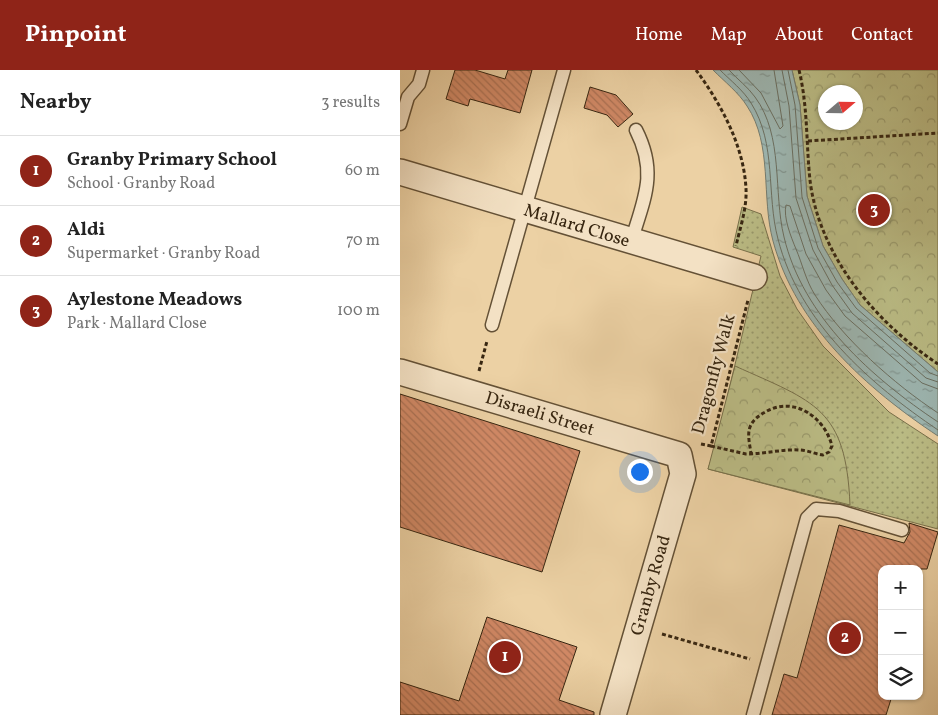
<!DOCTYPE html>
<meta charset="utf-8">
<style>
:root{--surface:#fff;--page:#f2f2f2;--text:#222;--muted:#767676;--line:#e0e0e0;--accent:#8f2418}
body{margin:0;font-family:Vollkorn,serif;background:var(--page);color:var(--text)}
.controls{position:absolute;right:15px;bottom:15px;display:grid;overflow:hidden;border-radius:10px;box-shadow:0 1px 4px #0004}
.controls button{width:45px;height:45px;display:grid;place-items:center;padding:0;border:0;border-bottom:1px solid var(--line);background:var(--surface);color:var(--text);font:25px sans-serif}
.compass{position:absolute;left:418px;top:15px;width:45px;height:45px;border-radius:50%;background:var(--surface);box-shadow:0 1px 4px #0004;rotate:70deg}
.you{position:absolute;left:239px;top:401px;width:18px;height:18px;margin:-12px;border:4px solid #fff;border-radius:50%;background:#1a73e8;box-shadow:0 0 0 8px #1a73e833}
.badge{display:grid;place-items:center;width:32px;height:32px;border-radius:50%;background:var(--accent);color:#fff;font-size:16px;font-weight:700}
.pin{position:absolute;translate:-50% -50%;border:2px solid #fff;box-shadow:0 1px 5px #0006}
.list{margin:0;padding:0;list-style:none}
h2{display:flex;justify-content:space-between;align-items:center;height:65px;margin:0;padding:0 20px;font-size:21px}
h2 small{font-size:16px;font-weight:400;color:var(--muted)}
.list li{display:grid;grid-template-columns:32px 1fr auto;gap:15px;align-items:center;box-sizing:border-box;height:70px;padding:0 20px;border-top:1px solid var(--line)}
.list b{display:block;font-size:19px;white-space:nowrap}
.list p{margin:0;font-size:16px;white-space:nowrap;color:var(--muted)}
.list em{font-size:16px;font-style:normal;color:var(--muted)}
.icon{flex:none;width:28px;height:28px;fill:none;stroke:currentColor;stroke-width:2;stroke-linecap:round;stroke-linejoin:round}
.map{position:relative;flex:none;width:538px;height:645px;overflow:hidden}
header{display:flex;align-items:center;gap:30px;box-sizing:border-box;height:70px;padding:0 25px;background:var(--accent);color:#fff}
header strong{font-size:24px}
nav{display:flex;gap:28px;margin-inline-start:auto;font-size:18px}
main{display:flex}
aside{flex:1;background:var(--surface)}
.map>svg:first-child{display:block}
.grass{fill:url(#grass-dots);stroke:#78704a}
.forest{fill:url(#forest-crowns);stroke:#78704a;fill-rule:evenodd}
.water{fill:url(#water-ripples);stroke:#747c70}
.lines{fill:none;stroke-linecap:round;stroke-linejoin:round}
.shore{stroke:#6a6e60;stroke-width:1}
.building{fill:url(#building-back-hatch);stroke:#372611}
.service-casing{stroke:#645136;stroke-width:15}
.minor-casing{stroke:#645136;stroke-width:28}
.path{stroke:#372611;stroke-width:3;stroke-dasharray:4 2.5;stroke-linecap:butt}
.service{stroke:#f3e1c4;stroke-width:12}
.minor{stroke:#f3e1c4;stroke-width:25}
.labels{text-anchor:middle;stroke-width:4.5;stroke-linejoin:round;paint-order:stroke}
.street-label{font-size:18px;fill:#372611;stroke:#f3e1c4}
</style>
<header>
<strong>Pinpoint</strong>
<nav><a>Home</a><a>Map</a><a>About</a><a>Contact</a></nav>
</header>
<main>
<aside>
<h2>Nearby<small>3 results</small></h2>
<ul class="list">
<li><span class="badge">1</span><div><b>Granby Primary School</b><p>School · Granby Road</p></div><em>60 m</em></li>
<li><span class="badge">2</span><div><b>Aldi</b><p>Supermarket · Granby Road</p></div><em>70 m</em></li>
<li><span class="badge">3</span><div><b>Aylestone Meadows</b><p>Park · Mallard Close</p></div><em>100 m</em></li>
</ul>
</aside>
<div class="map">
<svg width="538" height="645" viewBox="0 0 538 645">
<defs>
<pattern id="grass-dots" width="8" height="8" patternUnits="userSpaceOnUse" patternTransform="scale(1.25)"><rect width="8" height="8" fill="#babb84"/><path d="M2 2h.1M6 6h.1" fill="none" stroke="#98986b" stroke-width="1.8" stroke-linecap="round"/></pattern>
<pattern id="forest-crowns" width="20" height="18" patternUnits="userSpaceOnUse" patternTransform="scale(1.25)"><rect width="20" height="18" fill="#babb84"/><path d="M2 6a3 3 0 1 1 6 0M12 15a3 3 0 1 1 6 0" fill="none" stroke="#98986b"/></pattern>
<pattern id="water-ripples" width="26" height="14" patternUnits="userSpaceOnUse" patternTransform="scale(1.25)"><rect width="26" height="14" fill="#9cb5b0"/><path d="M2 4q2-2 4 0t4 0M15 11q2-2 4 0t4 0" fill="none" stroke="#80938e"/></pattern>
<pattern id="building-back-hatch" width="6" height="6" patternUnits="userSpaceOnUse" patternTransform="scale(1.25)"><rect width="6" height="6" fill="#d18966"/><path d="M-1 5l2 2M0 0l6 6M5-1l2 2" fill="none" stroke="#aa7053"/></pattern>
</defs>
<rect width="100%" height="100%" fill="#ecd1a4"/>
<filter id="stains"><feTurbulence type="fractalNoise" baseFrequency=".004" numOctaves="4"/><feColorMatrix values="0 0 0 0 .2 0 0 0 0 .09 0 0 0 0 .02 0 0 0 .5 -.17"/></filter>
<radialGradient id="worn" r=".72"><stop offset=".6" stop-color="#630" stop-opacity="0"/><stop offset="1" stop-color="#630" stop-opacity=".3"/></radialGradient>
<path class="grass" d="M 342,137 L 361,144 L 380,206 L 397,239 L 423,276 L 489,342 L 538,374 L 538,459 L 308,399 L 315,378 L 361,186 L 333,177 Z"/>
<g class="forest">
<path d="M 392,0 L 538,0 L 538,302 L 460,235 L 442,209 L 423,176 L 407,126 L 400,35 ZM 426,22 L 456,22 L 456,52 L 426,52 Z"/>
<path d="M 335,296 C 415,332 446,338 450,435 L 308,399 Z"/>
</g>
<path class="water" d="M 313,0 L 392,0 L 400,35 L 407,126 L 423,176 L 442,209 L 460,235 L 538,302 L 538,366 C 467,319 396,256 373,171 C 361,127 373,75 347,36 C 339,23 324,11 313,0 Z"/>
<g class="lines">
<g class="shore">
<path d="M 320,0 C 330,10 344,21 351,33 C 377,74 366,124 378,169 C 399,252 470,314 538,360"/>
<path d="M 329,0 C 337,9 348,17 355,27 C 384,66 373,122 384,167 C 403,247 472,308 538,352"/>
<path d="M 339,0 L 361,23 L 380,59 L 383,56 L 374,0"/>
<path d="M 382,0 L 389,36 L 396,128 L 413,180 L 432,215 L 452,243 L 526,308 L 538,312"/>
<path d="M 388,0 L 395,35 L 402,127 L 418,178 L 437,212 L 456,238 L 530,303 L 538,306"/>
<path d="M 538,319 L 522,313 L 445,246 L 426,220 L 406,184 L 390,136 L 386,135 C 383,147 391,167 396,179 C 402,193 406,211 415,225 C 443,269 494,314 538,343"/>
</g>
</g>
<g class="building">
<path d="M 55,0 L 75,0 L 105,9 L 108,0 L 132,0 L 120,43 L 70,29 L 68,36 L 46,29 Z"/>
<path d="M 190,17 L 216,25 L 233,44 L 218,57 L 207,45 L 184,38 Z"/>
<path d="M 0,324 L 180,381 L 142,502 L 0,457 Z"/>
<path d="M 509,453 L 538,462 L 527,499 L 482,499 L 482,626 L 492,626 L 486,645 L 372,645 L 384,604 L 397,608 L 439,455 L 504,473 L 510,462 Z"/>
<path d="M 87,547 L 177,577 L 159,630 L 194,642 L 194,645 L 0,645 L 0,612 L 59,631 Z"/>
</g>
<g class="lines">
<defs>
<g id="service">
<path d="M 0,54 L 8,27 L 19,14 L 23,0"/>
<path d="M 231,172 C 244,129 258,103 236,60"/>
<path d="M 92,255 L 164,0"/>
<path d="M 353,645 L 407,448 L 416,439 L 439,441 L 502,460"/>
</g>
<g id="minor">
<path d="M 0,102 L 354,207"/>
<path d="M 0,302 L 279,385 L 283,404 L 213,645"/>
</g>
</defs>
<use href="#service" class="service-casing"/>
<use href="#minor" class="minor-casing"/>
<g class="path">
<path d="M 296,0 C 321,34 344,76 346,119 C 347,138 340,158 336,176"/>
<path d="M 399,0 C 408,37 406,73 410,110 C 419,186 476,253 538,294"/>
<path d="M 408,71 L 538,63"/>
<path d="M 79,301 L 87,271"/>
<path d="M 301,374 L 311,376 L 348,230"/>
<path d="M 311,376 L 346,384 C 364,384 382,379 399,380 C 407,380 415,384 423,385 L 429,382 L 432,376 C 425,348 395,326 367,341 C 360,345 353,349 350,357 C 347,365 350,375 351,384"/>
<path d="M 262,564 L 350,589"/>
</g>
<use href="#service" class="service"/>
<use href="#minor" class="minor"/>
</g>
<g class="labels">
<g class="street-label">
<text transform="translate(177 155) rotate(17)" y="6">Mallard Close</text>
<text transform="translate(313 304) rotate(-75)" y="6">Dragonfly Walk</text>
<text transform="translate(140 343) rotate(17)" y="6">Disraeli Street</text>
<text transform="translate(250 515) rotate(-74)" y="6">Granby Road</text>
</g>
</g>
<rect width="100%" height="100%" filter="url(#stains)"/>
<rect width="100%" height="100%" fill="url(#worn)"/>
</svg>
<div class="controls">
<button>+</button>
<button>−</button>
<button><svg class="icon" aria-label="layers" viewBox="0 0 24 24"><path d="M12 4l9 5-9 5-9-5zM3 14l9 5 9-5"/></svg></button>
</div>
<svg class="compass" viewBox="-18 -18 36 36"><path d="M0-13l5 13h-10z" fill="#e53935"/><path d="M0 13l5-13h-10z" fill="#767676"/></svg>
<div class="you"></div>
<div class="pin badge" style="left:105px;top:587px">1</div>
<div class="pin badge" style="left:445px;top:568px">2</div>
<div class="pin badge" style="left:474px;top:140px">3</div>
</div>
</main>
